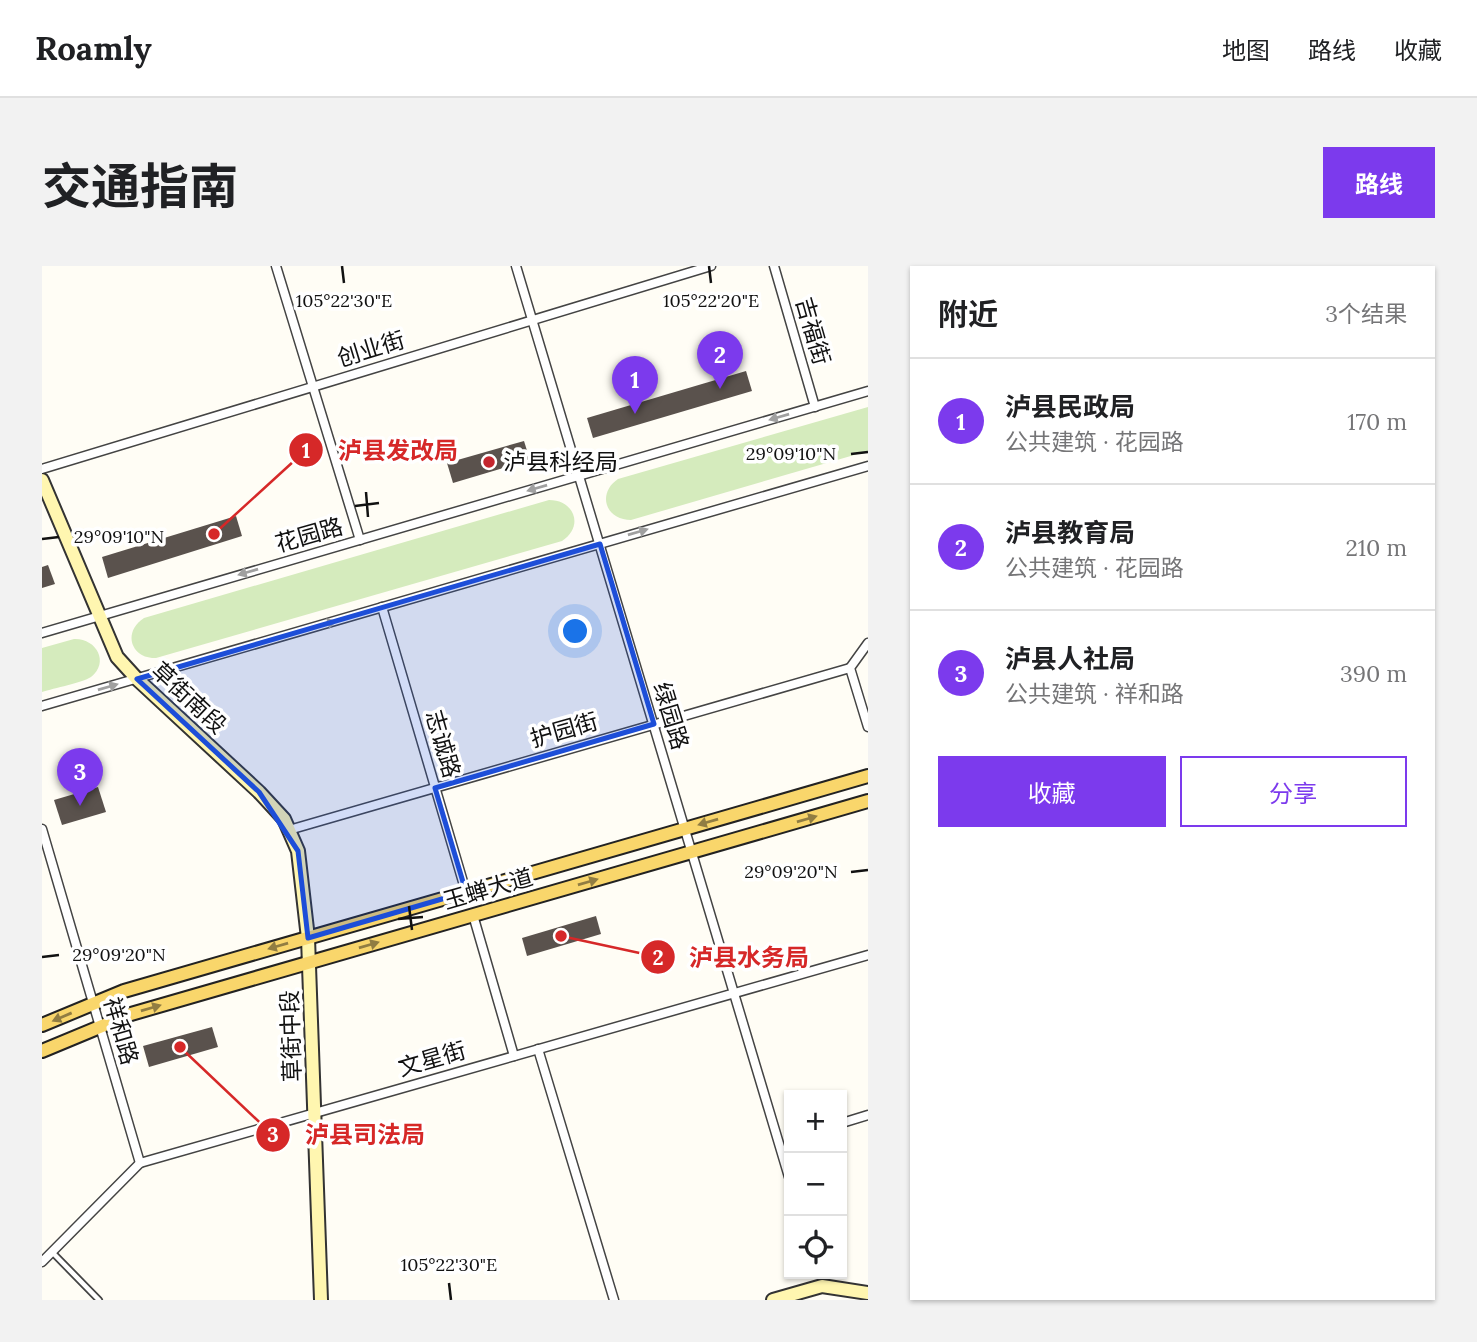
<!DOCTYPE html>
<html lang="zh">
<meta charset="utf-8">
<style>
:root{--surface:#fff;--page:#f2f2f2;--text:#202124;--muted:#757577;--line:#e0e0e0;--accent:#7c3aed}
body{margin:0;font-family:Lora,"Noto Sans SC",serif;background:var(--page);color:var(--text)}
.controls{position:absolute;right:21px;bottom:21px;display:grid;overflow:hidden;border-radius:0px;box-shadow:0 2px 5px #0004}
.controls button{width:63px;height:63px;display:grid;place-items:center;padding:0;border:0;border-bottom:2px solid var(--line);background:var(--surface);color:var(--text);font:35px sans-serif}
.you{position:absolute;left:534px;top:366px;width:24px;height:24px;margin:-18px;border:5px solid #fff;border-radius:50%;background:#1a73e8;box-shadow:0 0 0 10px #1a73e833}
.badge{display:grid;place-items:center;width:46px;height:46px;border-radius:50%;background:var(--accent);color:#fff;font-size:23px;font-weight:700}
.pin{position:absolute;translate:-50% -58px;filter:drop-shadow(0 2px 4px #0008)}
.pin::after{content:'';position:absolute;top:37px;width:24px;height:21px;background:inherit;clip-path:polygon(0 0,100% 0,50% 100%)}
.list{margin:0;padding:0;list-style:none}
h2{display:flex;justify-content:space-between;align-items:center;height:91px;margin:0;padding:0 28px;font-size:30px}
h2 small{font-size:23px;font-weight:400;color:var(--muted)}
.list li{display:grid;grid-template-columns:46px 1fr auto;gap:21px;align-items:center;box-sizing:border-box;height:126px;padding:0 28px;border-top:2px solid var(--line)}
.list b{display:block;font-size:26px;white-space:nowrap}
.list p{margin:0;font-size:23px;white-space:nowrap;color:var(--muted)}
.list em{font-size:23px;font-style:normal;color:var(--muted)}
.actions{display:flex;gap:14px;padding:21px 28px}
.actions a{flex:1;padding:16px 0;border:2px solid var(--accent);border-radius:0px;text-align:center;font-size:24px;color:var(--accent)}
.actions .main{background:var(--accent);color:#fff}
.icon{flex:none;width:38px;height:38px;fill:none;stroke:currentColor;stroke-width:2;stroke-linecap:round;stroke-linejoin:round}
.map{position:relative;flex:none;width:826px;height:1034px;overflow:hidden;border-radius:0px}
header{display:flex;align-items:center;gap:42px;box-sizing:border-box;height:98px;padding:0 35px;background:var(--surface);border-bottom:2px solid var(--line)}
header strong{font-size:33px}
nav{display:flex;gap:38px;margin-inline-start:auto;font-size:24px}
.intro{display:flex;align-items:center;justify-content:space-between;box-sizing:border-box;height:168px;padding:0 42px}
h1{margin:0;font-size:49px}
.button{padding:18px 32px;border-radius:0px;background:var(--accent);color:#fff;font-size:24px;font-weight:700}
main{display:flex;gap:42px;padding:0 42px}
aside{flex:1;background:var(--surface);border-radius:0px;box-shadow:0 2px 5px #0004}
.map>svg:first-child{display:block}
.green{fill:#d5ebbd}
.building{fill:#5a524d}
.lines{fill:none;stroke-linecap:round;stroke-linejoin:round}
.lane-casing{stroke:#444;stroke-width:8}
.street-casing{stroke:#444;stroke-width:11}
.secondary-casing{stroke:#333;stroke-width:16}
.primary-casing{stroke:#222;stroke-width:16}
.lane{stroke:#fff;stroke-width:4.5}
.street{stroke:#fff;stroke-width:8}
.secondary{stroke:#fff6b0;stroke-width:12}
.primary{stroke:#f9d66b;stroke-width:12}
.oneway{fill:#a0a0a0}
.oneway2{fill:#917d42}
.marked{fill:#1d4ed8;fill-opacity:0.2;stroke:#1d4ed8;stroke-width:5;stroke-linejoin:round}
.ticks{fill:none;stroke:#111;stroke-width:2.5}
.poi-dot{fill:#c4262e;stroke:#fff;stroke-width:2.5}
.labels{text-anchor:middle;stroke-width:7;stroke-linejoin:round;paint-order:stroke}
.street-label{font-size:23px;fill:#111;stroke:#fff}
.poi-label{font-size:23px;fill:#111;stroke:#fff;text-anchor:start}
.ticks-label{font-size:18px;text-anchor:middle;fill:#111;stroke:#fff;stroke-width:7;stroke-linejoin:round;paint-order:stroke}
.leader{fill:none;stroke:#d62828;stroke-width:2.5}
.callout-dot{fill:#d62828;stroke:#fff;stroke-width:2.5}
.mark-label{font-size:21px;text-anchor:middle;font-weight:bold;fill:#fff}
.callout-label{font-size:24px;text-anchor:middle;font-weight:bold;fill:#d62828;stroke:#fff;stroke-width:7;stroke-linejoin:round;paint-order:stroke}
</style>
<header>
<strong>Roamly</strong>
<nav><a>地图</a><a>路线</a><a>收藏</a></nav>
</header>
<div class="intro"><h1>交通指南</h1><a class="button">路线</a></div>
<main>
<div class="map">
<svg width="826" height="1034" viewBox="0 0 826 1034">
<rect width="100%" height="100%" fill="#fffdf5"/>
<g class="green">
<path d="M 826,141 L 826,185 L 589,254 C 563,254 555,227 576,213 Z"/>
<path d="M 507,234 C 533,234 542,261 520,275 L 114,392 C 89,393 80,366 102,352 Z"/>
<path d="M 32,373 C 54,372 68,396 49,411 C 40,417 12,422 0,426 L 0,382 Z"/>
</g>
<g class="building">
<path d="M 704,105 L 710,125 L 551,172 L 545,152 Z"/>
<path d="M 482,175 L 488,194 L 411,217 L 405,197 Z"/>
<path d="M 194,250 L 200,270 L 66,312 L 60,291 Z"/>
<path d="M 6,299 L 13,318 L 0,322 L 0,301 Z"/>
<path d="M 56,521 L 64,546 L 20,559 L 12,534 Z"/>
<path d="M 554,650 L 559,668 L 485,690 L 480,672 Z"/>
<path d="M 170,761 L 176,781 L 107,801 L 101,780 Z"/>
</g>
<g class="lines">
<defs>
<path id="lane" d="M 10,986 L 57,1034"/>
<g id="street">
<path d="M 234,0 L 318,274"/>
<path d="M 474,0 L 747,911"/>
<path d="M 732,0 L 773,141"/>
<path d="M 0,203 L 669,0"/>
<path d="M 340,341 L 424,626"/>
<path d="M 0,367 L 826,125"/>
<path d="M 826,377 L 808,402 L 826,461"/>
<path d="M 0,440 L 826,200"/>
<path d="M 0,563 L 98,897"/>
<path d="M 247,564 L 808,402"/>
<path d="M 431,649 L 472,790"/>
<path d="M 496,783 L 572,1034"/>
<path d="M 800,857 L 826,849"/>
<path d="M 0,996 L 98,897 L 826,689"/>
</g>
<g id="secondary">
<path d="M 0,214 L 75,391 L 95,413 L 217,526 L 242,553 L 256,585 L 266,672 L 279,1034"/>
<path d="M 731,1034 L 780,1020 L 826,1027"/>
</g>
<g id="primary">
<path d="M 0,759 L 82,725 L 826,510"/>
<path d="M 0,785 L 89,748 L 826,535"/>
</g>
</defs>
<use href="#lane" class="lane-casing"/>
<use href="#street" class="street-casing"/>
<use href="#secondary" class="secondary-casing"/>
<use href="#primary" class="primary-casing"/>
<use href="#lane" class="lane"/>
<use href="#street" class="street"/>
<use href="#secondary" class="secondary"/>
<use href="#primary" class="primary"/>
</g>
<defs><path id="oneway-solid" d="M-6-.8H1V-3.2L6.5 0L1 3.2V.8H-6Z" transform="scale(1.75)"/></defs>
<g class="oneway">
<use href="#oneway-solid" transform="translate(737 151) rotate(164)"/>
<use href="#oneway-solid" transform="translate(495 222) rotate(164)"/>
<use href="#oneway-solid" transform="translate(596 266) rotate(-16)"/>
<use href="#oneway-solid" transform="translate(206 306) rotate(164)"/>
<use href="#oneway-solid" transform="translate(284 358) rotate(-16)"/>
<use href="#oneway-solid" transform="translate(66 421) rotate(-16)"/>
</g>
<g class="oneway2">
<use href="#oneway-solid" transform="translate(765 553) rotate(-16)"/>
<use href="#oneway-solid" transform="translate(666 556) rotate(164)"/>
<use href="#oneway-solid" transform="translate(546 616) rotate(-16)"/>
<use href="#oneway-solid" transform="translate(327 679) rotate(-16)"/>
<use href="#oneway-solid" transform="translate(236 680) rotate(164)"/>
<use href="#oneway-solid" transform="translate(109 742) rotate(-16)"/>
<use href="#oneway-solid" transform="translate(20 751) rotate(157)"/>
</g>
<path class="marked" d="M 558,278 L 612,458 L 393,522 L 424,626 L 266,672 L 256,585 L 217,526 L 95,413 Z"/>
<path class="ticks" d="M 300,0 L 302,17M 667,0 L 669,17M 809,188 L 826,186M 324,226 L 326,251M 313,240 L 337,237M 0,273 L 17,271M 809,606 L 826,604M 367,640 L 370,664M 356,653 L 381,651M 0,691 L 17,689M 407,1017 L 409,1034"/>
<circle class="poi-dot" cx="447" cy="196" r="7"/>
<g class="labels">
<g class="street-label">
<text transform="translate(771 65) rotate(74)" y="8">吉福街</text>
<text transform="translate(329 83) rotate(-17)" y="8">创业街</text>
<text transform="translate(267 269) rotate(-16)" y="8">花园路</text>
<text transform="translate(147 432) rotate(43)" y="8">草街南段</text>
<text transform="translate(629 450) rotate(73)" y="8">绿园路</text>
<text transform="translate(522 464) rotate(-16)" y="8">护园街</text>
<text transform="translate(401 478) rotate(74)" y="8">志诚路</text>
<text transform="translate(446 623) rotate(-16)" y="8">玉蝉大道</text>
<text transform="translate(79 765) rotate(74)" y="8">祥和路</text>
<text transform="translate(249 770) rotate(-92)" y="8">草街中段</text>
<text transform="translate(390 793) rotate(-16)" y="8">文星街</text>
</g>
<g class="poi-label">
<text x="461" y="204">泸县科经局</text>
</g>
</g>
<g class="ticks-label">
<text x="302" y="41">105°22'30"E</text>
<text x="669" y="41">105°22'20"E</text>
<text x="749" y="194">29°09'10"N</text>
<text x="77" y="277">29°09'10"N</text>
<text x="749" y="612">29°09'20"N</text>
<text x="77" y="695">29°09'20"N</text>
<text x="407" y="1005">105°22'30"E</text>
</g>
<path class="leader" d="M172 268L264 184M519 670L616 691M138 781L231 869"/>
<g class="callout-dot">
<circle cx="172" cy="268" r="7"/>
<circle cx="519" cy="670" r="7"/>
<circle cx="138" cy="781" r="7"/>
<circle cx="264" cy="184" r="18"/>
<circle cx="616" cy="691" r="18"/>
<circle cx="231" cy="869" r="18"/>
</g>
<g class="mark-label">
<text x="264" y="192">1</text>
<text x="616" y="699">2</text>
<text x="231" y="876">3</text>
</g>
<g class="callout-label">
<text x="356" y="193">泸县发改局</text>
<text x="707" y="700">泸县水务局</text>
<text x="323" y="877">泸县司法局</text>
</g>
</svg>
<div class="controls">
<button>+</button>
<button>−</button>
<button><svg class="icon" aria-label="locate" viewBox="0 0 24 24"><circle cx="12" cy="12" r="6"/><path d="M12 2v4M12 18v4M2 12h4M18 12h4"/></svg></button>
</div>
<div class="you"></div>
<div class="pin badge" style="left:593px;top:148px">1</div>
<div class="pin badge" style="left:678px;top:123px">2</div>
<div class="pin badge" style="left:38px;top:540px">3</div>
</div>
<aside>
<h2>附近<small>3个结果</small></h2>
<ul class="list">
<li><span class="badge">1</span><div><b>泸县民政局</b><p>公共建筑 · 花园路</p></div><em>170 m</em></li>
<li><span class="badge">2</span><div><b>泸县教育局</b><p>公共建筑 · 花园路</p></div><em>210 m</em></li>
<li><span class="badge">3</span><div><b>泸县人社局</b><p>公共建筑 · 祥和路</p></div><em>390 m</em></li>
</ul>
<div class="actions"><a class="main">收藏</a><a>分享</a></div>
</aside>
</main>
